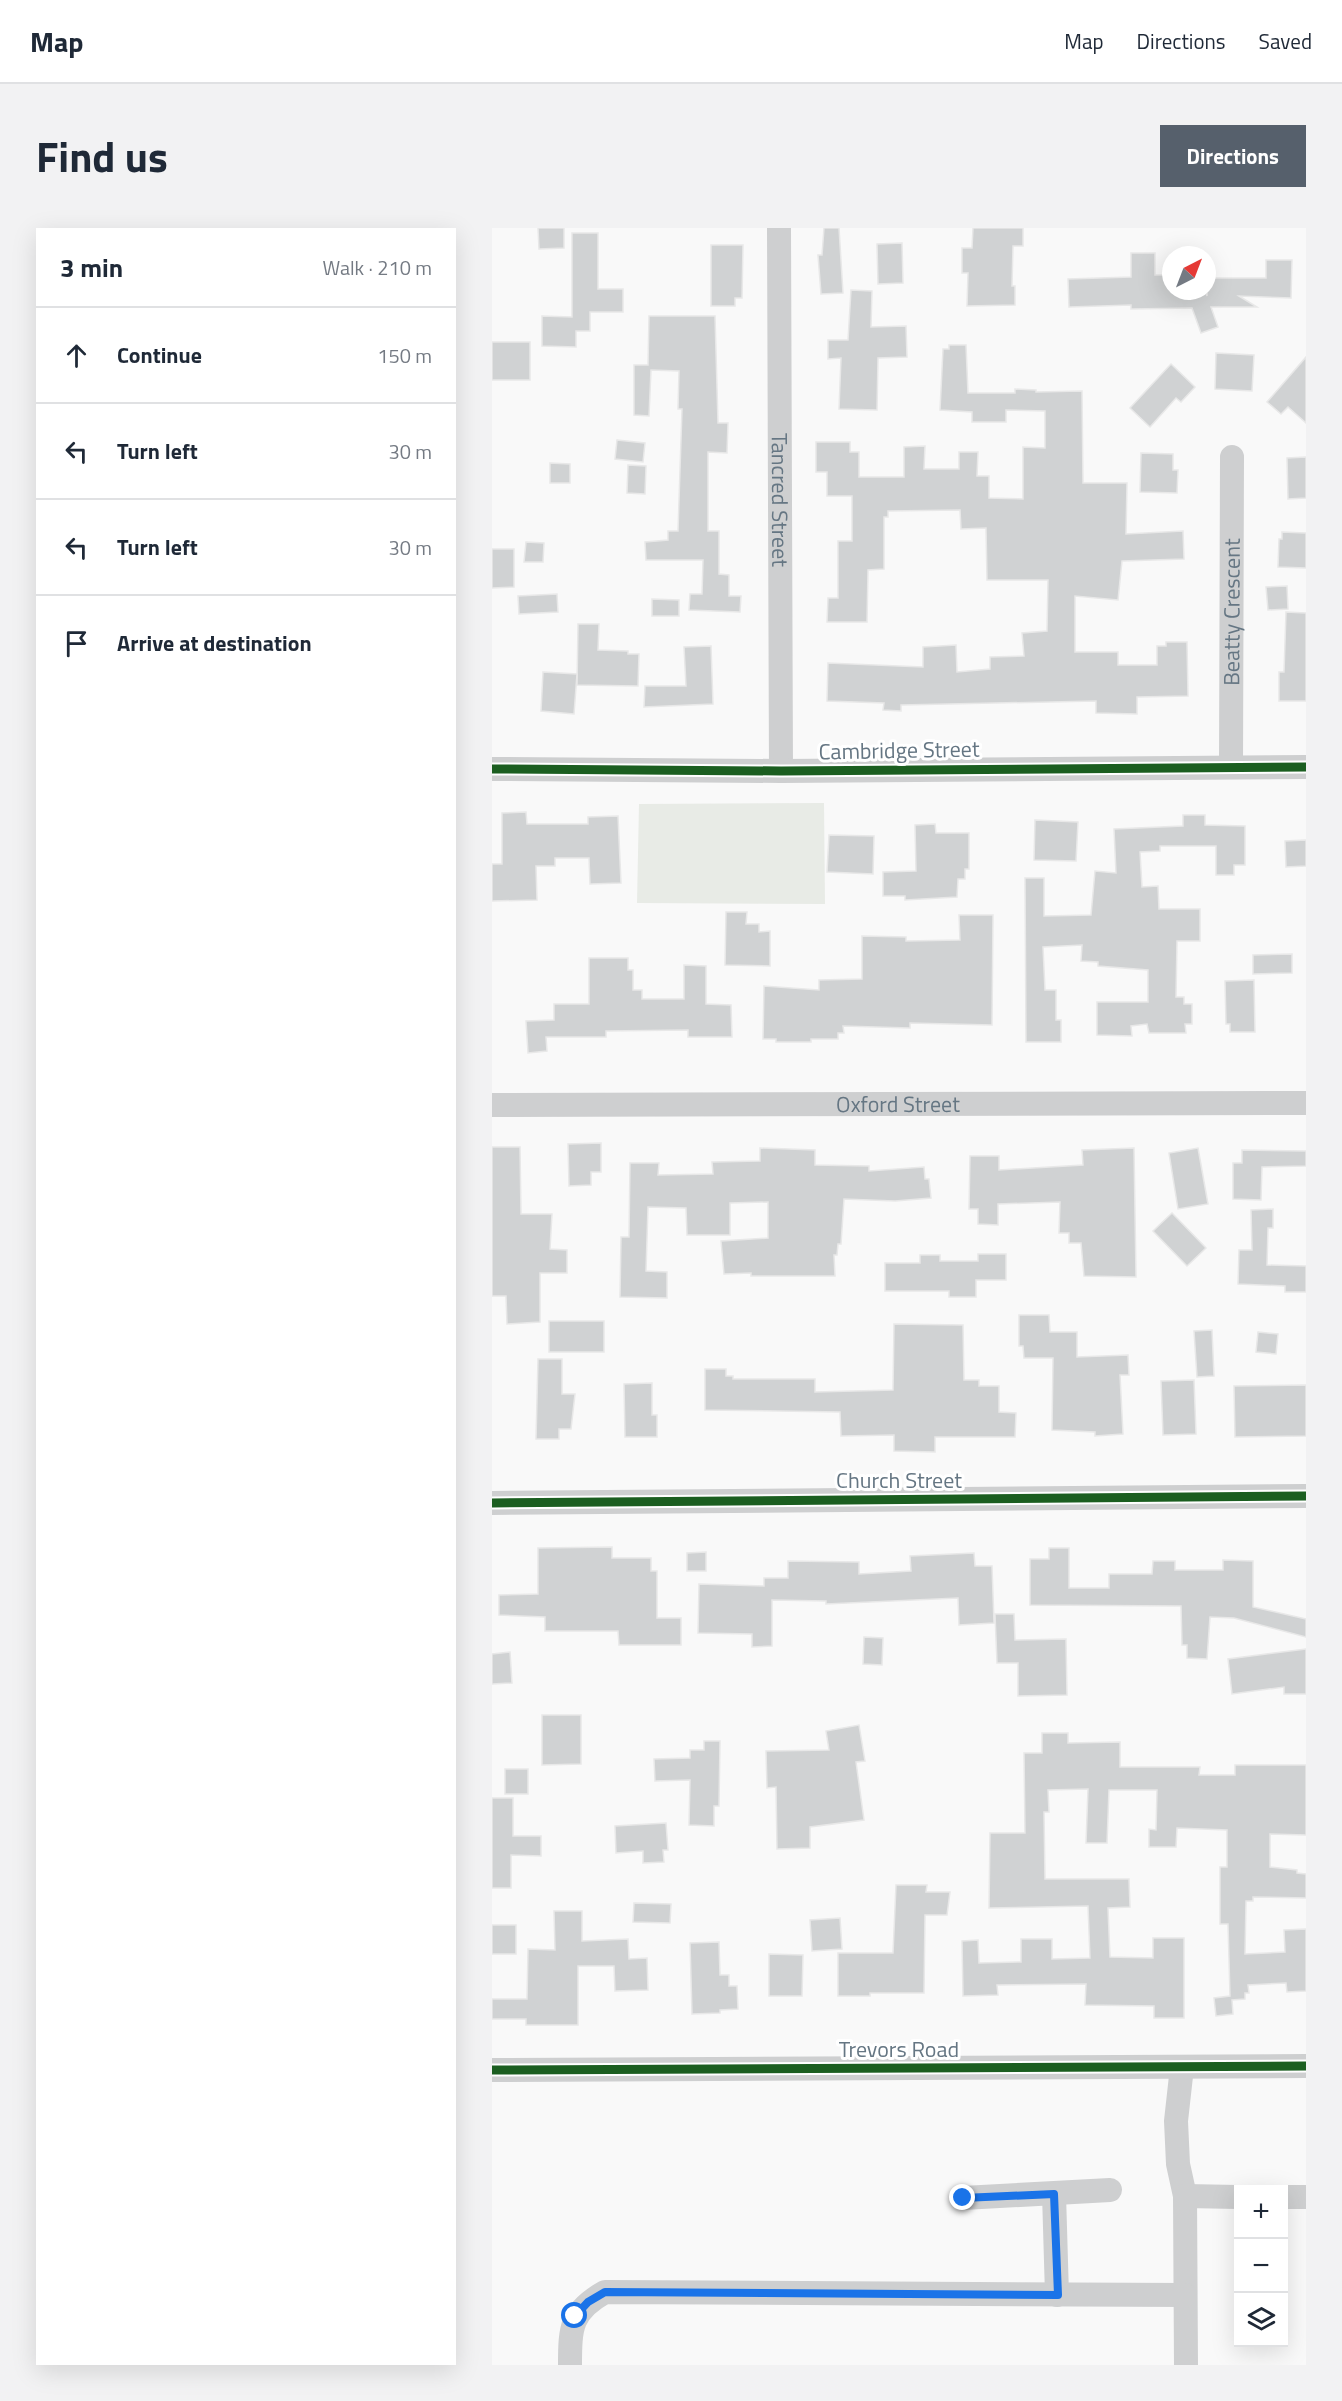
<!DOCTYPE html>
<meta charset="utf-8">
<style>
:root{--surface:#fff;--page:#f2f2f3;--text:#1f2937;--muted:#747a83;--line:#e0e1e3;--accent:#56606c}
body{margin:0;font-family:"Titillium Web",sans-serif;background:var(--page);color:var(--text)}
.controls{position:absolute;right:18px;bottom:18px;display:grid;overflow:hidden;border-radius:0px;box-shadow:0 6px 24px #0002}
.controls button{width:54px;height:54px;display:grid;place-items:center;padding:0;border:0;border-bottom:2px solid var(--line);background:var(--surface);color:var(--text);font:30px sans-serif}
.compass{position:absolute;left:670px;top:18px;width:54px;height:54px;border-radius:50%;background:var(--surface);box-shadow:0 6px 24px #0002;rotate:42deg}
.stop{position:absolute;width:18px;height:18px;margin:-14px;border:4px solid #1a73e8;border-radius:50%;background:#fff}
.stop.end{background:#1a73e8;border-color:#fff;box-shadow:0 2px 6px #0008}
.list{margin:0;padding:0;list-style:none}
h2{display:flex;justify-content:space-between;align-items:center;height:78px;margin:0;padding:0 24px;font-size:26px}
h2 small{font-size:20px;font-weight:400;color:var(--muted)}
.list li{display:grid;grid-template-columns:39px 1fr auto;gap:18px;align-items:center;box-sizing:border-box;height:96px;padding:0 24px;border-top:2px solid var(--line)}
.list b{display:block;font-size:22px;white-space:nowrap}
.list em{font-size:20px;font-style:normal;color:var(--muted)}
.icon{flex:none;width:33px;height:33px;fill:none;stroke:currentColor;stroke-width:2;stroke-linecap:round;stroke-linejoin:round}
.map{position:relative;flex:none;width:814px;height:2137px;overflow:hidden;border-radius:0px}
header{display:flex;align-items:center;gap:36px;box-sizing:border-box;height:84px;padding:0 30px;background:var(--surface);border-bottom:2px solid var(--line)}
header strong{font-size:28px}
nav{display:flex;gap:33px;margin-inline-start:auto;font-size:21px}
.intro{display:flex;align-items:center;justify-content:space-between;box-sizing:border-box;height:144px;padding:0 36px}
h1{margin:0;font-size:42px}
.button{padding:15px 27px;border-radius:0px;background:var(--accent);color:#fff;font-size:21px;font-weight:700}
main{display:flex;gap:36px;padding:0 36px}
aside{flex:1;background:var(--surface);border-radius:0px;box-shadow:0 6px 24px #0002}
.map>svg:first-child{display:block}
.green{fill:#e8ebe6}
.building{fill:#d0d2d3;stroke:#e8e8e8;stroke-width:1.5}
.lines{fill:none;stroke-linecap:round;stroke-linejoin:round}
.minor{stroke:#cecfd0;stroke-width:24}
.cycleway-casing{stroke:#fff;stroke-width:13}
.cycleway{stroke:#1b5e20;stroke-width:9}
.route{stroke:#1a73e8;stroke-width:8}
.labels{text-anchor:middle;stroke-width:6;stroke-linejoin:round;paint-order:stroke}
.street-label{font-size:22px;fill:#657683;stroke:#fff}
</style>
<header>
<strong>Map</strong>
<nav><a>Map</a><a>Directions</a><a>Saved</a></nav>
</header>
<div class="intro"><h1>Find us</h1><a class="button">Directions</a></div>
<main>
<aside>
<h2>3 min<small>Walk · 210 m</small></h2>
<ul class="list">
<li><svg class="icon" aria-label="ahead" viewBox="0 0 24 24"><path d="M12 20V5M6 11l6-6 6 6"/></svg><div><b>Continue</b></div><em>150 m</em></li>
<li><svg class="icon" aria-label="left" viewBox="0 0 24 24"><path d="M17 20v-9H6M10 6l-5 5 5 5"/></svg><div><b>Turn left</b></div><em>30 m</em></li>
<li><svg class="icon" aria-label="left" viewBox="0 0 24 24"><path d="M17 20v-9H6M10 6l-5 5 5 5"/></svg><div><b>Turn left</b></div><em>30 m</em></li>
<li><svg class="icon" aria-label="arrive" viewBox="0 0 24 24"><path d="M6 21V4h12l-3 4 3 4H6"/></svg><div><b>Arrive at destination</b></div></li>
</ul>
</aside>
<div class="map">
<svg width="814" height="2137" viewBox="0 0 814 2137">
<rect width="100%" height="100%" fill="#f9f9f9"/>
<path class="green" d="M 332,575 L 333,676 L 145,675 L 147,576 Z"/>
<g class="building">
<path d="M 46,0 L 72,0 L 72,20 L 47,21 Z"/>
<path d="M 332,0 L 347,0 L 351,65 L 329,66 L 326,27 L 330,27 Z"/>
<path d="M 481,0 L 531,0 L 531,18 L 521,18 L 520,58 L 523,58 L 523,77 L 475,78 L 476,45 L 470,45 L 470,20 L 480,20 Z"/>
<path d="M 80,5 L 106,5 L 106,61 L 131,61 L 131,84 L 98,84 L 98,103 L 84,103 L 84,119 L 50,118 L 50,88 L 80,89 Z"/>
<path d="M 410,15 L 411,55 L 386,56 L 385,16 Z"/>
<path d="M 219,17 L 251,17 L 250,70 L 243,70 L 243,78 L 219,78 Z"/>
<path d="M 639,25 L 663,25 L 663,47 L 679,47 L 679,63 L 713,63 L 715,68 L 715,50 L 774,50 L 774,32 L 800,32 L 799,70 L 747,68 L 765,79 L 719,79 L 726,99 L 709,105 L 700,80 L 639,81 L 639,77 L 577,79 L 576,51 L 639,49 Z"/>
<path d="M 359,62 L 380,63 L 379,99 L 414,98 L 415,129 L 386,130 L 385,182 L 347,181 L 349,130 L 336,131 L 336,112 L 356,112 Z"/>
<path d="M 157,88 L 223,88 L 226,195 L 236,195 L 235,225 L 216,224 L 216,303 L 227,303 L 227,346 L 237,347 L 237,368 L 249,368 L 248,384 L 197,382 L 198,366 L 210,366 L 211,332 L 154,332 L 153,314 L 176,312 L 176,303 L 186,303 L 190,181 L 186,181 L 187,143 L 159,142 L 157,188 L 142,187 L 142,137 L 156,137 Z"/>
<rect x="0" y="114" width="38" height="38"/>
<path d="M 457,117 L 474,117 L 476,165 L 523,165 L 523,161 L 544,162 L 544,164 L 590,163 L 591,255 L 635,255 L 634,306 L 691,303 L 692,331 L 630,333 L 626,372 L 583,368 L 583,424 L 626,424 L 626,437 L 665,437 L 665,418 L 674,418 L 674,414 L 695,414 L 696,468 L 645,469 L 645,486 L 604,485 L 604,473 L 409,477 L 409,483 L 391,482 L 392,475 L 335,473 L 336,435 L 431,439 L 431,419 L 464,417 L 465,444 L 498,441 L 498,429 L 532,428 L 530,405 L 555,403 L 556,352 L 495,352 L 494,300 L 469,301 L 468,282 L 396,283 L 396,289 L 392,289 L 392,341 L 376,342 L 375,394 L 335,394 L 336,370 L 346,370 L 346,313 L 360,313 L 360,268 L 335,268 L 335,244 L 324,244 L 324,214 L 358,214 L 358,224 L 367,224 L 367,249 L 412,249 L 412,219 L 433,218 L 432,241 L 467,241 L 467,224 L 486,224 L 485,248 L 497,248 L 497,270 L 531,271 L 531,219 L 553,220 L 553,183 L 514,182 L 514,194 L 480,194 L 480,184 L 448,182 L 451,121 L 457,121 Z"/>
<path d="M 724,125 L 762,127 L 760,163 L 723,161 Z"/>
<path d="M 814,129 L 814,195 L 796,179 L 789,186 L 775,174 Z"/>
<path d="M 679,136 L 703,159 L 689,174 L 684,170 L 658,199 L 638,180 Z"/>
<path d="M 125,212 L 153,215 L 151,234 L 123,231 Z"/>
<path d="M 649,225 L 681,226 L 681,242 L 686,242 L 685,265 L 648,264 Z"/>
<path d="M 814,229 L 814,270 L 796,271 L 795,230 Z"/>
<path d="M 58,235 L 78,236 L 78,255 L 58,255 Z"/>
<path d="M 136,237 L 154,238 L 153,266 L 135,265 Z"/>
<path d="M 790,304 L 814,305 L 814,340 L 786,339 L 787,311 L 790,311 Z"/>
<path d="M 34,314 L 52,315 L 51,334 L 32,334 Z"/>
<path d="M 0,321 L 22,321 L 22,359 L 0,360 Z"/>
<path d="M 795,358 L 796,381 L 776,382 L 774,359 Z"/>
<path d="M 65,366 L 66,384 L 27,386 L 26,368 Z"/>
<path d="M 160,371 L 187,372 L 187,388 L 160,388 Z"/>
<path d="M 794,384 L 814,385 L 814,473 L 787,473 L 787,444 L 792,444 Z"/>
<path d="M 86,396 L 107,396 L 106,422 L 136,423 L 136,426 L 147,426 L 146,458 L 85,457 Z"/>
<path d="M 219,418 L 221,476 L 152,479 L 153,458 L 194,458 L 192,419 Z"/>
<path d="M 51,444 L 85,446 L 82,486 L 49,483 Z"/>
<path d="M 34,584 L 35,596 L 96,596 L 96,589 L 126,588 L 129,655 L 98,656 L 97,630 L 63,630 L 63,638 L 44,638 L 45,672 L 0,673 L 0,636 L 10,636 L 10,585 Z"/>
<path d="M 691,587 L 713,587 L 713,597 L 753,598 L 753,637 L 742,637 L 742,647 L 724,647 L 724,618 L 668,618 L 668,623 L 648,624 L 650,659 L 666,658 L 667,681 L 708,681 L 708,713 L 685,713 L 684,769 L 692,769 L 692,776 L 700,776 L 700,796 L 693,796 L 694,805 L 657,805 L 655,796 L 639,798 L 640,808 L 605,807 L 605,774 L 656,774 L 656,742 L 606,738 L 606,734 L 589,733 L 590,717 L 551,719 L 553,762 L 564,762 L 564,792 L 569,792 L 569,814 L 534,814 L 533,650 L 552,650 L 552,688 L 599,687 L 603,643 L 624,645 L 622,601 L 691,598 Z"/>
<path d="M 543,592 L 586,594 L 584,633 L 542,632 Z"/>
<path d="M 443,596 L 444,605 L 477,605 L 477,641 L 473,641 L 473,651 L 466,651 L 465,669 L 413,672 L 413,668 L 391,668 L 391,644 L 424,643 L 423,597 Z"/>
<path d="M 337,607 L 382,608 L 381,646 L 335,644 Z"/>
<path d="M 814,612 L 814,638 L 794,639 L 793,613 Z"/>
<path d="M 234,684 L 255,684 L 254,696 L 267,696 L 267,704 L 278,703 L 278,738 L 233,737 Z"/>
<path d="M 467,687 L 501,687 L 500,797 L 418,795 L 418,800 L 351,798 L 352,805 L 346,805 L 346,811 L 319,811 L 319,814 L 284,814 L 284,811 L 271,811 L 272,758 L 327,762 L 327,752 L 370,751 L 370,708 L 414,709 L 414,713 L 468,712 Z"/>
<path d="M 800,726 L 800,745 L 761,746 L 761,727 Z"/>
<path d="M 97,730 L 136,730 L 136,742 L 141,742 L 141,762 L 150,762 L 150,771 L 192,771 L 192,737 L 214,738 L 214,776 L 239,777 L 240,809 L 196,809 L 196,802 L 114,803 L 114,809 L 54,809 L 55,823 L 36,825 L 34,793 L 62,792 L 62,776 L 97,776 Z"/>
<path d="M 762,752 L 763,804 L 738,804 L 738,796 L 734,796 L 733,753 Z"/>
<path d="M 109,915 L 109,944 L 99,944 L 99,957 L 77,958 L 76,916 Z"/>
<path d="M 0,919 L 28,919 L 29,986 L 60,986 L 58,1021 L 75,1022 L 75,1045 L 48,1045 L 48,1094 L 15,1096 L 14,1068 L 0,1068 Z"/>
<path d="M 268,920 L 323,922 L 323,937 L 377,938 L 377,943 L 432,939 L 433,951 L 437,951 L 439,970 L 403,973 L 352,971 L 349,1016 L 346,1016 L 345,1027 L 342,1027 L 343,1048 L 259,1048 L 259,1045 L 232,1046 L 229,1013 L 276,1010 L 276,974 L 238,975 L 238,1007 L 195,1007 L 194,980 L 156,979 L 154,1043 L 175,1044 L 175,1070 L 128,1069 L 129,1009 L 137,1009 L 138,935 L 167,935 L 166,947 L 221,946 L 220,934 L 268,933 Z"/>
<path d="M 642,920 L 644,1049 L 592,1048 L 589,1015 L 577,1015 L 577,1005 L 567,1005 L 568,974 L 506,976 L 506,997 L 486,996 L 486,981 L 477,981 L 478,928 L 507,928 L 507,942 L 591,937 L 590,922 Z"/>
<path d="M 706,920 L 716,976 L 686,981 L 677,925 Z"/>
<path d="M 750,922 L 814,923 L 814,938 L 770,939 L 769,972 L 741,971 L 741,935 L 750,935 Z"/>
<path d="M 781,981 L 781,1000 L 776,1000 L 775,1037 L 814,1038 L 814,1064 L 793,1064 L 793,1058 L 746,1056 L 747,1022 L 760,1022 L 759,982 Z"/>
<path d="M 680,985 L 714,1020 L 695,1038 L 661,1003 Z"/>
<path d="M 486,1026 L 514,1026 L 514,1052 L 484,1052 L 484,1069 L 457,1069 L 457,1063 L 393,1063 L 393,1035 L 428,1035 L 428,1027 L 448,1027 L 448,1033 L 486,1033 Z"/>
<path d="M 527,1087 L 557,1087 L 558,1104 L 585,1104 L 585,1129 L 636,1127 L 637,1147 L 628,1147 L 631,1206 L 603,1208 L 603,1204 L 560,1202 L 561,1130 L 532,1130 L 531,1118 L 527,1118 Z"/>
<rect x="57" y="1093" width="55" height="31"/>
<path d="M 402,1096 L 471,1097 L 472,1152 L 487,1152 L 487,1158 L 507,1158 L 507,1184 L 524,1185 L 523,1209 L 443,1209 L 443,1224 L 402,1223 L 402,1207 L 349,1208 L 348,1184 L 213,1182 L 213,1141 L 234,1141 L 234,1148 L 241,1148 L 241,1151 L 323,1151 L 323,1164 L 401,1162 Z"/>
<path d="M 720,1102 L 722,1148 L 705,1149 L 702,1103 Z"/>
<path d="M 766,1104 L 786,1106 L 784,1126 L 764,1124 Z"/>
<path d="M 46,1131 L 70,1131 L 70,1166 L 83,1166 L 79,1201 L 67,1201 L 67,1211 L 44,1211 Z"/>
<path d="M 702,1152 L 704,1206 L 671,1207 L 669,1153 Z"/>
<path d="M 160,1155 L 160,1187 L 165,1187 L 165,1209 L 133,1209 L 132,1156 Z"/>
<path d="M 814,1157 L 814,1208 L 743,1209 L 742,1158 Z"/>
<path d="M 120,1319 L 120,1330 L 159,1330 L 159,1343 L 165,1343 L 165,1390 L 189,1390 L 189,1417 L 127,1417 L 126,1403 L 53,1403 L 53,1389 L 7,1387 L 7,1367 L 46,1366 L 46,1320 Z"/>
<path d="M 557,1320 L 577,1320 L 577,1360 L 617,1360 L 617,1346 L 660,1346 L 661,1333 L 683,1333 L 683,1342 L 731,1342 L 731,1332 L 761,1333 L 761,1379 L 814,1391 L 814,1409 L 742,1390 L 718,1389 L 715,1431 L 695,1430 L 695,1417 L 690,1417 L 689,1378 L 538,1377 L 538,1331 L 557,1331 Z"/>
<path d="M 214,1324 L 214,1343 L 195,1343 L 195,1325 Z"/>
<path d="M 482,1325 L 483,1338 L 500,1338 L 502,1395 L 467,1397 L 466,1370 L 334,1376 L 334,1373 L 280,1372 L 280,1418 L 260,1419 L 260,1406 L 206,1405 L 207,1356 L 272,1358 L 272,1350 L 296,1350 L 296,1333 L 367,1334 L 367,1346 L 419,1343 L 418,1328 Z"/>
<path d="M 503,1386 L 522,1386 L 523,1412 L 574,1411 L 575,1467 L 526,1468 L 526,1435 L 505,1435 Z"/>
<path d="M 372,1409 L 391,1410 L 390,1437 L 371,1436 Z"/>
<path d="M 814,1421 L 814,1466 L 792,1466 L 792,1459 L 740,1466 L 736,1431 Z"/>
<path d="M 18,1424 L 20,1455 L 0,1456 L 0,1426 Z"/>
<path d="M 50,1487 L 89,1487 L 89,1536 L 50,1537 Z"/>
<path d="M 367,1497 L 373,1533 L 364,1534 L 372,1592 L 318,1599 L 318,1620 L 285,1621 L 284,1559 L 275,1560 L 274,1523 L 337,1522 L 334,1503 Z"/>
<path d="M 550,1505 L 576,1505 L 576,1515 L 628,1514 L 628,1539 L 708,1539 L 707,1547 L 743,1547 L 743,1537 L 814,1537 L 814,1607 L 778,1606 L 778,1639 L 805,1642 L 805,1645 L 814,1646 L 814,1670 L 761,1669 L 761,1673 L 754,1673 L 753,1726 L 793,1724 L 792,1702 L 814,1701 L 814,1763 L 795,1764 L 794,1755 L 756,1757 L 757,1765 L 753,1765 L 753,1771 L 740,1772 L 741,1786 L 724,1788 L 722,1770 L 738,1768 L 736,1696 L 728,1696 L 728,1639 L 735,1639 L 735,1602 L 685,1600 L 684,1619 L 657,1619 L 657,1601 L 664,1602 L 665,1562 L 617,1562 L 615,1615 L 594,1615 L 596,1561 L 556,1562 L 557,1584 L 552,1584 L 553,1651 L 637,1651 L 638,1679 L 616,1680 L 618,1729 L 661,1730 L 661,1710 L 692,1710 L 692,1790 L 662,1790 L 662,1778 L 593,1777 L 594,1756 L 505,1757 L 506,1767 L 471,1768 L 470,1713 L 486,1712 L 487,1735 L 529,1734 L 529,1711 L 560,1711 L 560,1731 L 598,1730 L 596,1678 L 497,1680 L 498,1605 L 533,1605 L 532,1525 L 550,1525 Z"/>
<path d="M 212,1513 L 228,1513 L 227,1578 L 222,1578 L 222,1598 L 197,1597 L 198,1552 L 163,1553 L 162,1531 L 198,1530 L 198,1522 L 212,1522 Z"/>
<rect x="13" y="1541" width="23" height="25"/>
<path d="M 0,1570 L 21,1570 L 21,1608 L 49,1608 L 49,1628 L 19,1627 L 19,1660 L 0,1660 Z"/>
<path d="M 174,1595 L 176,1622 L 171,1622 L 172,1634 L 151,1635 L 151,1623 L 124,1625 L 123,1598 Z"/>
<path d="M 404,1657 L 435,1657 L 434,1664 L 458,1664 L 455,1687 L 433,1687 L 432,1765 L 378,1765 L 378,1768 L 346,1768 L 346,1725 L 401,1725 Z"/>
<path d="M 142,1675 L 179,1676 L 178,1695 L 141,1694 Z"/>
<path d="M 62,1683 L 90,1683 L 90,1713 L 136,1711 L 137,1731 L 155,1730 L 156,1762 L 123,1763 L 122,1738 L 86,1738 L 86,1797 L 34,1797 L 34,1791 L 0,1791 L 0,1771 L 35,1771 L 36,1721 L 63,1722 Z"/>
<path d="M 348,1690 L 350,1721 L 320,1723 L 318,1692 Z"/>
<rect x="0" y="1697" width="24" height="29"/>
<path d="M 227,1714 L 228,1747 L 237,1747 L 237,1758 L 245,1758 L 246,1781 L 228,1782 L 228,1785 L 200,1786 L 198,1715 Z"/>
<path d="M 277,1726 L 311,1727 L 310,1768 L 277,1768 Z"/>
</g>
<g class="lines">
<g class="minor">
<path id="s1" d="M 287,0 L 289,543"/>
<path id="s2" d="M 739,538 L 740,229"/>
<path d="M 0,541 L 289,543 L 814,539"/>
<path id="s3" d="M 0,877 L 814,875"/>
<path d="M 0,1275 L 814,1268"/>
<path d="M 690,1839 L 684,1893 L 686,1936 L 693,1968 L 694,2137"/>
<path d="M 0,1842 L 814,1838"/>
<path d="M 562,1966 L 565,2067"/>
<path d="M 693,1968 L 746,1969"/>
<path d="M 792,1969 L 814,1969"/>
<path d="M 471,1970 L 618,1962"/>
<path d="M 78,2137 C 78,2099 79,2083 113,2064 L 693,2067"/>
</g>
<defs>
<g id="cycleway">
<path d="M 0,541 L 289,543 L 814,539"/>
<path d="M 0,1275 L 814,1268"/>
<path d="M 0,1842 L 814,1838"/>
</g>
</defs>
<use href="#cycleway" class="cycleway-casing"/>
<use href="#cycleway" class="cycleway"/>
</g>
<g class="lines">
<path class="route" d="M 83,2088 L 96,2074 L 113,2064 L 566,2067 L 562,1966 L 471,1970"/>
</g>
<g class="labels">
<g class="street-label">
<text dy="8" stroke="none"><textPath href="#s1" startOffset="272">Tancred Street</textPath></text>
<text dy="8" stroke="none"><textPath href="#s2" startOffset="154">Beatty Crescent</textPath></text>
<text transform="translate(407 522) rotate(-1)" y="8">Cambridge Street</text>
<text dy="8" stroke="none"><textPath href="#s3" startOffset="406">Oxford Street</textPath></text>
<text x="407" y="1260">Church Street</text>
<text x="407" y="1829">Trevors Road</text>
</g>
</g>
</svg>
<div class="controls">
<button>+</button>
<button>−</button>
<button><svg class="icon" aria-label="layers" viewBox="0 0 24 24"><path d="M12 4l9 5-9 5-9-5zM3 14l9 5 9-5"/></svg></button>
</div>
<svg class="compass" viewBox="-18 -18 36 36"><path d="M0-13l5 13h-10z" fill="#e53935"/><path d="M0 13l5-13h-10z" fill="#747a83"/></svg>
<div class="stop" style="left:83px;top:2088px"></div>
<div class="stop end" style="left:471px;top:1970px"></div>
</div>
</main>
